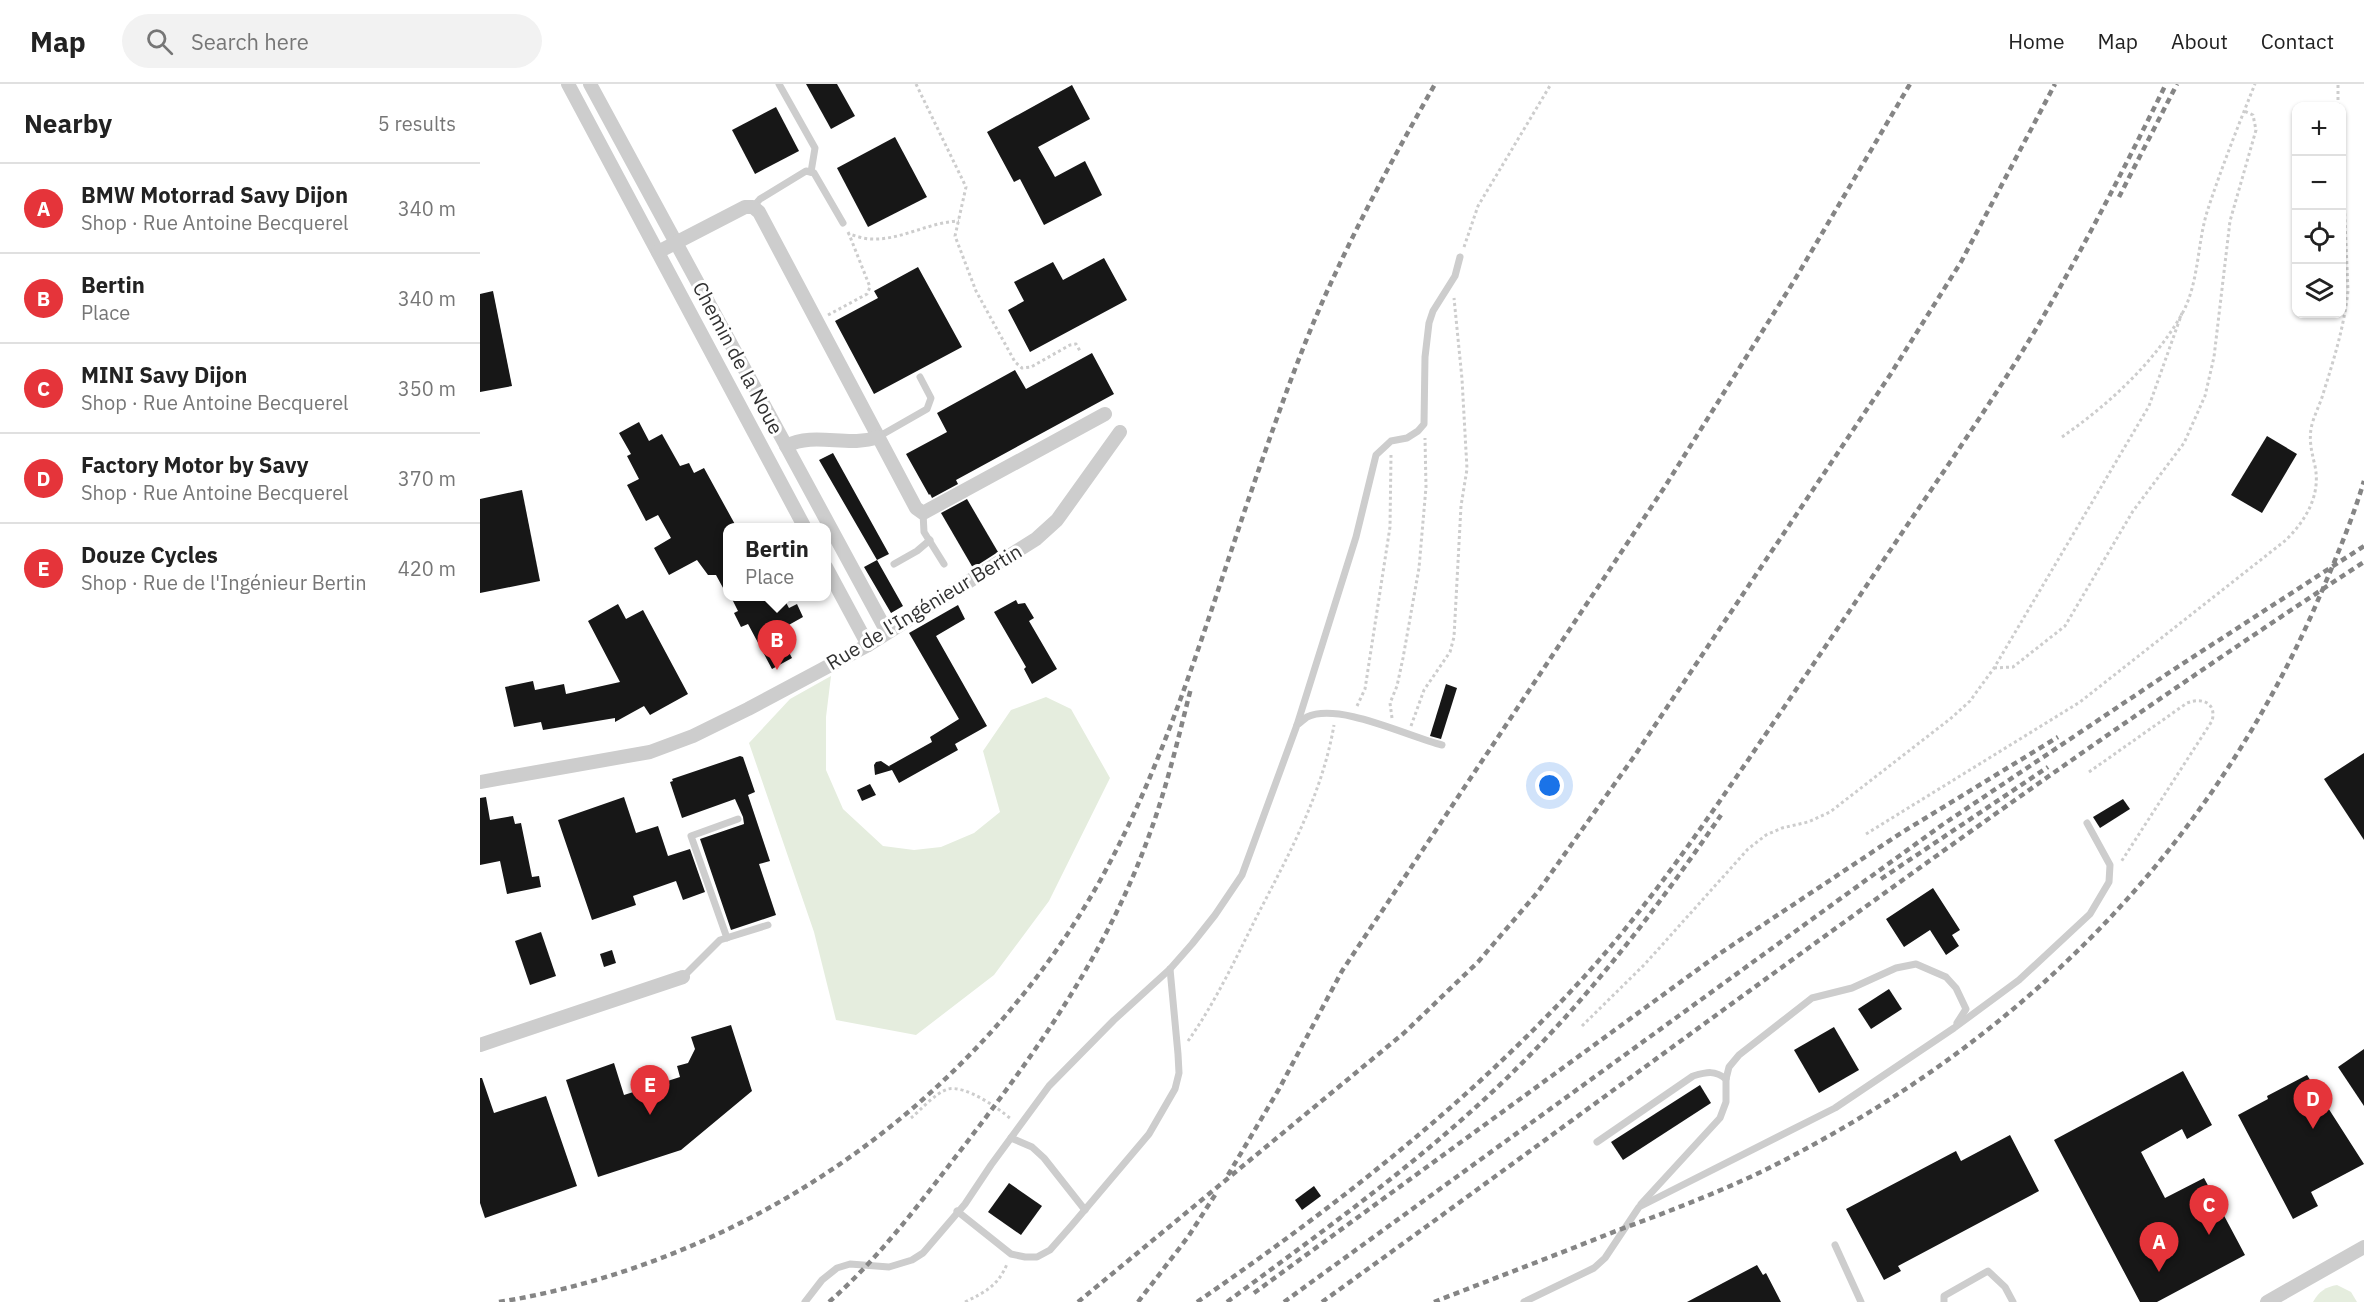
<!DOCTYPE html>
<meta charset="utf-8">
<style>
:root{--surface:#fff;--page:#f2f2f2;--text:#222;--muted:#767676;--line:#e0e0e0;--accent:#e5343a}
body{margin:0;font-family:"IBM Plex Sans",sans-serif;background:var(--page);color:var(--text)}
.controls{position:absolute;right:18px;top:18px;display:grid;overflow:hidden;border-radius:12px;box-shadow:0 2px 4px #0004}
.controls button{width:54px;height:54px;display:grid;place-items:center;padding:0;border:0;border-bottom:2px solid var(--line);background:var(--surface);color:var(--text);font:30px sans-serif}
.you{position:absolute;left:1070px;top:702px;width:21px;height:21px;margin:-15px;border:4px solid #fff;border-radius:50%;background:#1a73e8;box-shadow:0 0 0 9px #1a73e833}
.badge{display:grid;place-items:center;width:39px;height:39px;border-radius:50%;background:var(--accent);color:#fff;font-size:20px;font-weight:700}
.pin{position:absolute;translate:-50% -50px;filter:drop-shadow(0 2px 3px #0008)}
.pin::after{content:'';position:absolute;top:32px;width:21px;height:18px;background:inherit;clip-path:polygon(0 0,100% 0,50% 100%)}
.popup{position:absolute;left:243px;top:439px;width:108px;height:78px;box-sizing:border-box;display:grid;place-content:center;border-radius:12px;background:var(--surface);filter:drop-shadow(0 2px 4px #0005);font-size:20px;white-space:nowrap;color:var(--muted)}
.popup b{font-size:22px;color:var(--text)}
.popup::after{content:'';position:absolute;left:50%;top:100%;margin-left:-12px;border:12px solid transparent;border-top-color:var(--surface)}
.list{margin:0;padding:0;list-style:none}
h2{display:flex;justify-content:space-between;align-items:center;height:78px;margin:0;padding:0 24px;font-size:26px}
h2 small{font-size:20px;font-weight:400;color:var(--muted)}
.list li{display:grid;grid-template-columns:39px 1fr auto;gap:18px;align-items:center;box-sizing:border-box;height:90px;padding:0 24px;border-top:2px solid var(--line)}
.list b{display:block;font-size:22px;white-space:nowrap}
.list p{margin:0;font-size:20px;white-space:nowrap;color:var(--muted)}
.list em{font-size:20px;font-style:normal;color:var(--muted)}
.icon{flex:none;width:33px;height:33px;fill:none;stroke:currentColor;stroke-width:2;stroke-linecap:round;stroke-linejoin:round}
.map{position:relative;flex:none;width:1884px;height:1218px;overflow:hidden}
header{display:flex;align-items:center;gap:36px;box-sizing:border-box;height:84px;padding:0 30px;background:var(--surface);border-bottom:2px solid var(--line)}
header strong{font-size:28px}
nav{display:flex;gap:33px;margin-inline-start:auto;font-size:21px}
.search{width:420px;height:54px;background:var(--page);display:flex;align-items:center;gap:15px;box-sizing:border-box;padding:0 21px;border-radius:33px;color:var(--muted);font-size:22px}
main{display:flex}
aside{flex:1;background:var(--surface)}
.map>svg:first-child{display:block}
.green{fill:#e5edde}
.building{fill:#171717}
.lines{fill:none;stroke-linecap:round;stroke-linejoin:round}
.path{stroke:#cdcdcd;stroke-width:3;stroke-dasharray:3 3;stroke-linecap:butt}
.lane{stroke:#cdcdcd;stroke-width:7}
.street{stroke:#cdcdcd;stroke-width:14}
.rail{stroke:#858585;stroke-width:4.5;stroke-dasharray:6 4.5;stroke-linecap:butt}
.labels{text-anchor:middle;stroke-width:6;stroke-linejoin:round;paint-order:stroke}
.street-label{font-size:20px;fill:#303030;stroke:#fff}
</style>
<header>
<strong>Map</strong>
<div class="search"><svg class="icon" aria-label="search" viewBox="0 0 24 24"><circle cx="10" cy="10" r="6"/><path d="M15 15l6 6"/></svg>Search here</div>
<nav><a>Home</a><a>Map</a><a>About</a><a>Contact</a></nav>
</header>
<main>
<aside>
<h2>Nearby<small>5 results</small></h2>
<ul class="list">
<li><span class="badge">A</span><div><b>BMW Motorrad Savy Dijon</b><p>Shop · Rue Antoine Becquerel</p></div><em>340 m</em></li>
<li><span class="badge">B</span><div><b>Bertin</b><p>Place</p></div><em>340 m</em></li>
<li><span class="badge">C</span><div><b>MINI Savy Dijon</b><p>Shop · Rue Antoine Becquerel</p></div><em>350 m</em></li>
<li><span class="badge">D</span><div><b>Factory Motor by Savy</b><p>Shop · Rue Antoine Becquerel</p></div><em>370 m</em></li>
<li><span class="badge">E</span><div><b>Douze Cycles</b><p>Shop · Rue de l'Ingénieur Bertin</p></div><em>420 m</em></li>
</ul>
</aside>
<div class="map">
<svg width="1884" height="1218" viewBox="0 0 1884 1218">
<rect width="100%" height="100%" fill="#fff"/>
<g class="green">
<path d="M 351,592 L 346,633 L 346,686 L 363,725 L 403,762 L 434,766 L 461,763 L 494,749 L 520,728 L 503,667 L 531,626 L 566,613 L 591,625 L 630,694 L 569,817 L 514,891 L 436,951 L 356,936 L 334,848 L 269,659 L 310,615 Z"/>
<path d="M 1857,1201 L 1871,1208 L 1877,1218 L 1833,1218 C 1839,1207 1846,1203 1857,1201 Z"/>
</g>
<g class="building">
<path d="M 326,0 L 357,0 L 375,32 L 351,45 Z"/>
<path d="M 592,1 L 610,35 L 558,63 L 575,93 L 605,77 L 622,111 L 564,141 L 540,95 L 534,98 L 507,48 Z"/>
<path d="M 296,23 L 319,67 L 275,90 L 252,46 Z"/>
<path d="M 415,53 L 447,113 L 388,143 L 357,84 Z"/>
<path d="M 624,174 L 647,216 L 550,268 L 528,226 L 544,217 L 534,198 L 573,178 L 583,196 Z"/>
<path d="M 438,183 L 482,263 L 394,310 L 355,237 L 398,214 L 394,207 Z"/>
<path d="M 13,207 L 32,302 L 0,308 L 0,210 Z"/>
<path d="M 612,269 L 634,310 L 476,396 L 478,400 L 452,414 L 450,410 L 449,411 L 426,370 L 467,348 L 457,329 L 535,286 L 546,305 Z"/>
<path d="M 159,338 L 169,357 L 182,350 L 200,382 L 209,379 L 214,389 L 224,384 L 257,444 L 248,444 L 248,513 L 236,491 L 228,491 L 217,476 L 189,491 L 174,464 L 191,454 L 178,431 L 166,437 L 147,401 L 159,395 L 147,372 L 151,370 L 139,349 Z"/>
<path d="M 1787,352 L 1817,370 L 1782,429 L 1751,411 Z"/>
<path d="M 353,369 L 409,470 L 397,476 L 423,522 L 411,529 L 384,483 L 397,476 L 339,376 Z"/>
<path d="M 42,406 L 60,497 L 0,509 L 0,415 Z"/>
<path d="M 487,415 L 518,468 L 493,484 L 461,429 Z"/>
<path d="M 251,513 L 303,513 L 309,524 L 317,520 L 323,533 L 298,547 L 312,574 L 292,585 L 268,540 L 261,543 L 254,529 L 258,527 Z"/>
<path d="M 536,516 L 538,520 L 545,519 L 554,534 L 549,537 L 577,585 L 552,600 L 544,585 L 546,583 L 514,528 Z"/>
<path d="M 138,520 L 146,535 L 163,526 L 208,610 L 170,631 L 164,622 L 135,638 L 135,634 L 63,646 L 61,638 L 34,643 L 25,603 L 53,597 L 55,606 L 84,600 L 86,610 L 140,598 L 108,537 Z"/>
<path d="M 478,521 L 485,535 L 456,552 L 507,642 L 475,660 L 478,666 L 419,699 L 412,686 L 395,691 L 394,681 L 396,678 L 401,677 L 410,683 L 409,682 L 452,658 L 450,653 L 479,635 L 429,549 Z"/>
<path d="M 966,600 L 977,604 L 961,655 L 950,652 Z"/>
<path d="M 1884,669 L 1884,756 L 1844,695 Z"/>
<path d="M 260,672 L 263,673 L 275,708 L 268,711 L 290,777 L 279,780 L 296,831 L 251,846 L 220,755 L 264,740 L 263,733 L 255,715 L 202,734 L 190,698 L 193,697 L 192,695 Z"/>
<path d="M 390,700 L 396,711 L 382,717 L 377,706 Z"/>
<path d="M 6,713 L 10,736 L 33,732 L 35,740 L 41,739 L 52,793 L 59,792 L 61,803 L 27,810 L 20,777 L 0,781 L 0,714 Z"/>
<path d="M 144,713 L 156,749 L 178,742 L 188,772 L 210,765 L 225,808 L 203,816 L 196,797 L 153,812 L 156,821 L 112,836 L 78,736 Z"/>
<path d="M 1643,715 L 1650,725 L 1620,744 L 1613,733 Z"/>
<path d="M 1453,804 L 1480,846 L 1472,851 L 1479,862 L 1466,871 L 1450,846 L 1424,863 L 1406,835 Z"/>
<path d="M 61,848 L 76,892 L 50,901 L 35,857 Z"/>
<path d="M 132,866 L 136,879 L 124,883 L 120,870 Z"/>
<path d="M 1409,905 L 1422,925 L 1391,945 L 1378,925 Z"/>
<path d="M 251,941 L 272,1007 L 201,1066 L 118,1093 L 86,996 L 134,979 L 144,1011 L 200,993 L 197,982 L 208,979 L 215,965 L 211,953 Z"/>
<path d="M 1354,943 L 1379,986 L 1339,1009 L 1314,966 Z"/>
<path d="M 1884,965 L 1884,1022 L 1858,983 Z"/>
<path d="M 1703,987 L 1732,1041 L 1707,1055 L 1702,1045 L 1661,1068 L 1685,1114 L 1724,1094 L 1765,1171 L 1677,1218 L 1660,1218 L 1574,1056 Z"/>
<path d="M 1827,991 L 1884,1080 L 1831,1108 L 1838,1122 L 1813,1135 L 1758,1031 L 1788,1015 L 1787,1012 Z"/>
<path d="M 0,994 L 2,994 L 14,1029 L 66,1012 L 97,1102 L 5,1134 L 0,1119 Z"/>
<path d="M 1220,1001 L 1231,1019 L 1143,1076 L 1131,1058 Z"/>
<path d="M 1530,1051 L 1559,1107 L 1418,1182 L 1421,1187 L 1404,1196 L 1366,1125 L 1476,1067 L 1481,1077 Z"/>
<path d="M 529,1099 L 562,1122 L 541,1151 L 508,1128 Z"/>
<path d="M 834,1102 L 841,1112 L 822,1126 L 815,1116 Z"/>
<path d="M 1277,1181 L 1283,1191 L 1286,1189 L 1301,1218 L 1207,1218 Z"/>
</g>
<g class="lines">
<g class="path">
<path d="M 436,0 L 486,103 L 475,152 L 496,207 L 535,278 L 542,284 L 551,283 L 590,261 L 596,260 L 600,267"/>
<path d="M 1858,22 L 1858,0"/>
<path d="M 368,148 L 369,150 C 376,152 384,155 392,155 C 422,156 449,138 479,137"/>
<path d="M 984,163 L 998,122 L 1071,0"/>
<path d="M 348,231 L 387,210 L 390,203 L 369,150"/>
<path d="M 1582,353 C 1628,321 1674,279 1702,230 C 1719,199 1717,161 1727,128 C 1741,85 1758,42 1775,0"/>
<path d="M 1514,584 L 1533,583 L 1585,542 L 1653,427 L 1704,359 L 1725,312 L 1734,273 L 1750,137 L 1776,46 L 1773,31 L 1764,27"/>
<path d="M 877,622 L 885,605 L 910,443 L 911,371"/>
<path d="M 912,634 L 910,619 L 917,602 L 923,574 L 939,484 L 946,403 L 945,354"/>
<path d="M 931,642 L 944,606 L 970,568 L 974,553 L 981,422 L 987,385 L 982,295 L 974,214"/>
<path d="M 1609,688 L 1707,619 C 1722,613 1737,619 1732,637 L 1641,778"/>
<path d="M 1386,750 L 1600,618 L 1806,456 C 1826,436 1841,411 1835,382 C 1832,369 1829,358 1831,345 C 1833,333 1840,321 1843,310 C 1854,275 1864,243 1868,207 L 1862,66"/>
<path d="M 1102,942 L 1165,880 L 1268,765 L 1286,751 L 1302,744 L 1328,738 L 1350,728 L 1470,635 L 1490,617 L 1514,584 L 1669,322 L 1702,229"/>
<path d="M 708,957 C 735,919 756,874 777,832 C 809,770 842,711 854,641"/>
<path d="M 431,1034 C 442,1025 455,1009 468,1005 C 486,1001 518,1024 531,1035"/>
<path d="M 485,1218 C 505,1208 518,1202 527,1180"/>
</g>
<g class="lane">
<path d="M 299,0 L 335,64 L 331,88"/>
<path d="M 273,123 L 280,115 L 326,87 L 334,89 L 363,139"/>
<path d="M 398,353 L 447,325 L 451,314 L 440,293"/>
<path d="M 443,429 L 444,448 L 464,480"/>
<path d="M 414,480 L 437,467 L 450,456"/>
<path d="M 817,641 L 876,453 L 896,371 L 911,357 L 927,354 L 938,347 L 944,340 L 945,273 L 949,239 L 953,227 L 975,192 L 980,173"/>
<path d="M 247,854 L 211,752 L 258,735"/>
<path d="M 203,893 L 240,856 L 288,841"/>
<path d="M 531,1054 L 552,1063 L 564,1074 L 605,1126"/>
<path d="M 1117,1058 L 1213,992 C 1227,988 1235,986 1246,995"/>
<path d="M 1161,1120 L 1240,1034 L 1246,1018 L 1246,995 L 1249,983 L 1259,971 L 1332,914 L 1372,904 L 1416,884 L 1436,880 L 1466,893 L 1476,904 L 1486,925 L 1477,939"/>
<path d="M 477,1127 L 531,1170 L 545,1173 L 557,1173 L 570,1166 L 592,1141 L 669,1050 L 695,1005 L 699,989 L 698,970 L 690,885"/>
<path d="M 1355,1161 L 1381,1218"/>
<path d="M 325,1218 L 342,1196 L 357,1184 L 370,1180 L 409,1183 L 432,1176 L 443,1169 L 485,1120 L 511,1081 L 569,1002 L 634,936 L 690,885 L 712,860 L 735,831 L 762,791 L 817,641 C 820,639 824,635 827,633 C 859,618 929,653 962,661"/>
<path d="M 1044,1218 L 1114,1184 L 1125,1174 L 1159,1123 L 1355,1024 L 1474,944 L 1539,896 L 1610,830 L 1629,798 L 1630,781 L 1607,739"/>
<path d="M 1464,1218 L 1464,1212 L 1508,1187 L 1525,1203 L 1533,1218"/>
</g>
<g class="street">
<path d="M 88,0 L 325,444"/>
<path d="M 110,0 L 407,548"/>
<path d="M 178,168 L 265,123 L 273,123 L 279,128 L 436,424 L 443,429 L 625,330"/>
<path d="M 306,362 C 335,347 368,364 398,353"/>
<path d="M 346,483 L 388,561"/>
<path d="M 0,698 L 170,668 L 213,652 L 268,625 L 388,561 L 556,455 L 577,436 L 640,348"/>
<path d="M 0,961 L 203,893"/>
<path d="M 1787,1218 L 1884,1163"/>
</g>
<g class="rail">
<path d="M 1639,113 L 1697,0"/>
<path d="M 1401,795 L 1568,683"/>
<path d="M 748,1091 L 799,1005 L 862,887 L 1184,404 L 1314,197 L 1430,0"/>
<path d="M 774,1209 L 1239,870 L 1421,749 L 1578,653"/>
<path d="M 19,1218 C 276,1176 506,1011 628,782 C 693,660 733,516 779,385 C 802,319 826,251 856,188 C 886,123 920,62 955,0"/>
<path d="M 349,1218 C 398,1175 437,1123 477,1071 C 553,973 624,874 667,757 C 686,707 698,655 711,604"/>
<path d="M 598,1218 L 924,949 L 998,878 L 1057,809 L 1153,674 L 1410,291 L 1481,178 L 1575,0"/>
<path d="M 658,1218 L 708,1153 L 735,1111"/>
<path d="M 717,1218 C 855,1123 990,1018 1104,893 C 1164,827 1215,753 1266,679 C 1309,616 1352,553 1395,489 C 1449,408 1506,328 1556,245 C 1603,165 1645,83 1686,0"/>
<path d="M 747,1218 C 844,1146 943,1076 1030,991 C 1110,913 1178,823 1241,731"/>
<path d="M 804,1218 L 1462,741 L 1696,584 L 1884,462"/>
<path d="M 842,1218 C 1188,969 1527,711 1884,478"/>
<path d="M 954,1218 C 1015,1194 1076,1171 1136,1147 C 1187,1128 1238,1109 1287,1085 C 1532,962 1719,781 1832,530 C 1851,486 1870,443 1884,397"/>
</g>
</g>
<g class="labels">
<g class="street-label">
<text transform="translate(258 274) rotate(62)" y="7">Chemin de la Noue</text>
<text transform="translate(444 523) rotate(-31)" y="7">Rue de l'Ingénieur Bertin</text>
</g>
</g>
</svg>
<div class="controls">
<button>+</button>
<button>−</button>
<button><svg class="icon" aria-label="locate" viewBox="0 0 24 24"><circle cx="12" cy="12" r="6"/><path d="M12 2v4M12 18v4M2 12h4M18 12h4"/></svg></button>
<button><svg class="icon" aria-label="layers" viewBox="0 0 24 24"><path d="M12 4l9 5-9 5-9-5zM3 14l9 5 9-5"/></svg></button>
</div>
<div class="you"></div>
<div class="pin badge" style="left:1679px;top:1188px">A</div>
<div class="pin badge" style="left:297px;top:586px">B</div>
<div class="popup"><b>Bertin</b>Place</div>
<div class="pin badge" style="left:1729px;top:1151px">C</div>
<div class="pin badge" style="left:1833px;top:1045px">D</div>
<div class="pin badge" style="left:170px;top:1031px">E</div>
</div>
</main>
